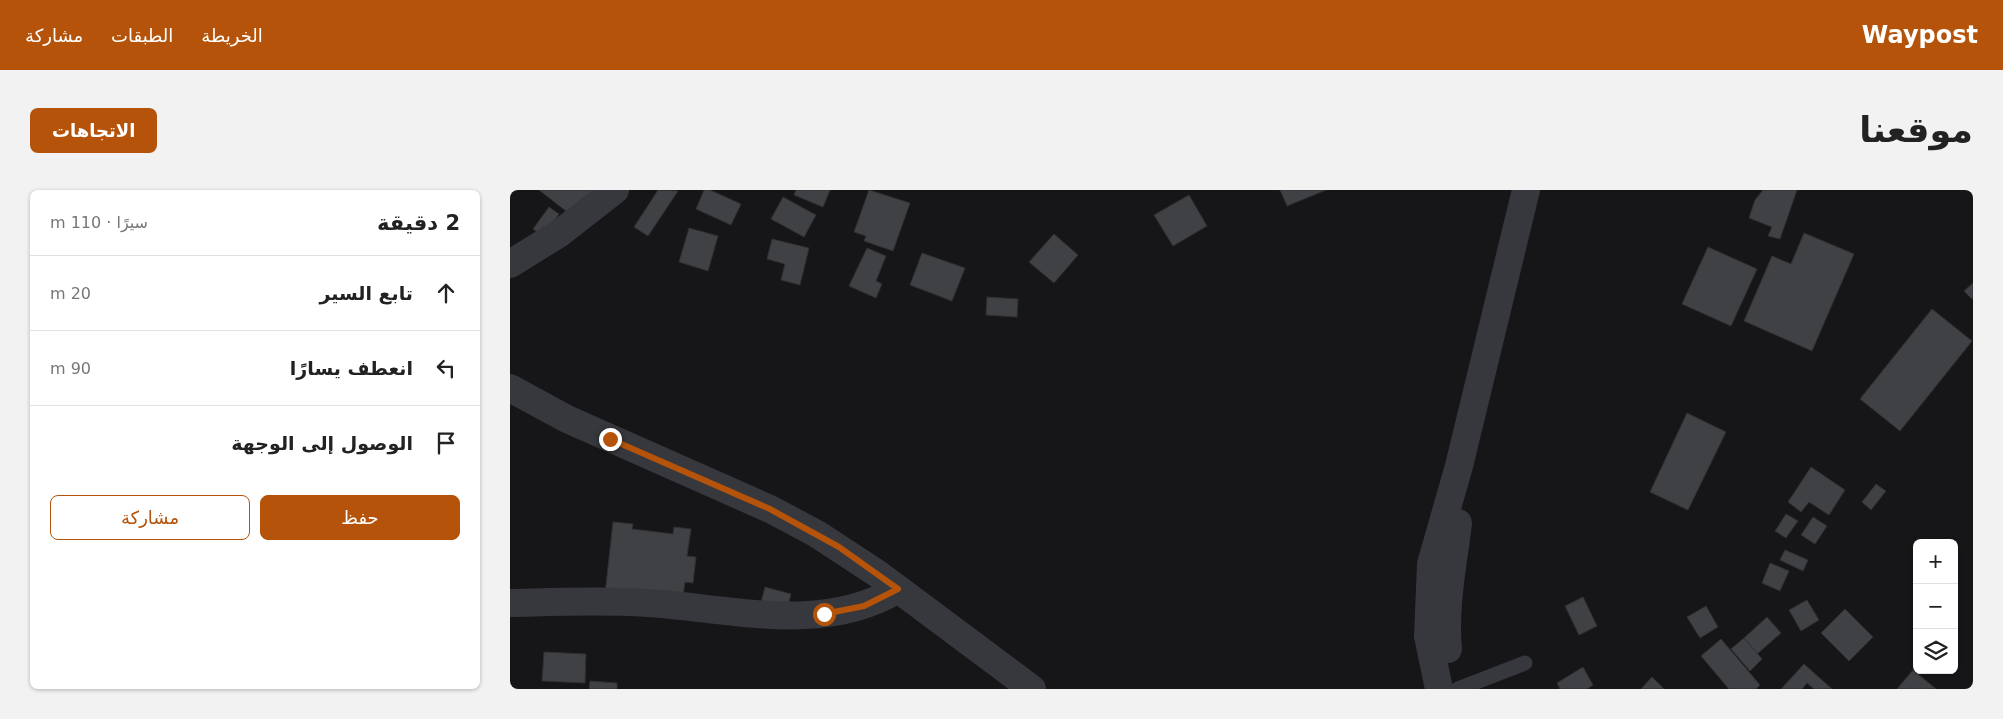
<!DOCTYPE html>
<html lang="ar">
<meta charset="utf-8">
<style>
:root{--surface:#fff;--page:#f2f2f2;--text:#222;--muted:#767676;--line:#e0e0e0;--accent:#b45309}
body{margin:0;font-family:"DejaVu Sans",Vazirmatn,sans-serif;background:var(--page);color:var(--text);direction:rtl}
.controls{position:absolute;right:15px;bottom:15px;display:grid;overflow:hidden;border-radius:8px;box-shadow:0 1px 4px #0004}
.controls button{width:45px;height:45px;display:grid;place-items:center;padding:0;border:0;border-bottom:1px solid var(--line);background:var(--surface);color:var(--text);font:25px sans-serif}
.stop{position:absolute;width:15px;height:15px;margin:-11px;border:4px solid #b45309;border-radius:50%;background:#fff}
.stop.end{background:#b45309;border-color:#fff;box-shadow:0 1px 5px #0008}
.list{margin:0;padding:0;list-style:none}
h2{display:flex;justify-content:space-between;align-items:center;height:65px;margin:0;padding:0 20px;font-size:21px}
h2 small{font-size:16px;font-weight:400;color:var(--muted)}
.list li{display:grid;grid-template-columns:32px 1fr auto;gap:15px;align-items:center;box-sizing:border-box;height:75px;padding:0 20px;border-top:1px solid var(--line)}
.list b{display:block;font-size:19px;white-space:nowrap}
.list em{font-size:16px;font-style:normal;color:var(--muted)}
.actions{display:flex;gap:10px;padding:15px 20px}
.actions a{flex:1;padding:11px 0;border:1px solid var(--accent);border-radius:8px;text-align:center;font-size:18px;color:var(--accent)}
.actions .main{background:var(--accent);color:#fff}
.icon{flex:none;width:28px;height:28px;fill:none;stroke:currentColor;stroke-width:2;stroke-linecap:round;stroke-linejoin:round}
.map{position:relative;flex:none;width:1463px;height:499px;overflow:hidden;direction:ltr;border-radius:8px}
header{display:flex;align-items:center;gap:30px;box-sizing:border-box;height:70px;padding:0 25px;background:var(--accent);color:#fff}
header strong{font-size:24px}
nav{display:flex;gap:28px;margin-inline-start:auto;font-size:18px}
.intro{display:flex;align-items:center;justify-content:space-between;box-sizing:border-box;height:120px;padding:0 30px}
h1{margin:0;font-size:35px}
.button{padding:12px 22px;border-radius:8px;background:var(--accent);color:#fff;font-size:18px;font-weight:700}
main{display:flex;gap:30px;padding:0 30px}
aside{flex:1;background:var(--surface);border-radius:8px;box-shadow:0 1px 4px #0004}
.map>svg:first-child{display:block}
.building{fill:#404145;stroke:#303034}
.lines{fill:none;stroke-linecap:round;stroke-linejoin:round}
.lane{stroke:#37383d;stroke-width:15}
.street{stroke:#37383d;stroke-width:28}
.route{stroke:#b45309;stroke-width:6}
</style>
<header>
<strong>Waypost</strong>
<nav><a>الخريطة</a><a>الطبقات</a><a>مشاركة</a></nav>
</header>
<div class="intro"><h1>موقعنا</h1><a class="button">الاتجاهات</a></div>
<main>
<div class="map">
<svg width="1463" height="499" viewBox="0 0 1463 499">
<rect width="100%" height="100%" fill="#161618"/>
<g class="building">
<path d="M 29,0 L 87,0 L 65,28 Z"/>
<path d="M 148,0 L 168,1 L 138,46 L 124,37 Z"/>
<path d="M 194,0 L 200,0 L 231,14 L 221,35 L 186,19 Z"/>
<path d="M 286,0 L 320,0 L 313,17 L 284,5 Z"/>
<path d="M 359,0 L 400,13 L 383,61 L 354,51 L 356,46 L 344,42 Z"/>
<path d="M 770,0 L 816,0 L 777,16 Z"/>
<path d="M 1253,0 L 1287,0 L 1270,49 L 1258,46 L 1262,37 L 1239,28 L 1245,10 Z"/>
<path d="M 679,5 L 697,36 L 663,56 L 644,25 Z"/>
<path d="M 273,7 L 306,25 L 294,47 L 261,29 Z"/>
<path d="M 39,17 L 49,24 L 33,46 L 23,39 Z"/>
<path d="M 179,38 L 208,46 L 198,81 L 169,72 Z"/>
<path d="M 1294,43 L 1344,64 L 1302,161 L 1234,131 L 1262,66 L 1281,74 Z"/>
<path d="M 544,44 L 568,65 L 544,93 L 519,72 Z"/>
<path d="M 262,49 L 299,58 L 290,95 L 271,90 L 275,74 L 257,69 Z"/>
<path d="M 1198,57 L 1247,79 L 1221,136 L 1172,114 Z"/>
<path d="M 357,58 L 376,66 L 366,91 L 372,94 L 366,108 L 339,96 Z"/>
<path d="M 412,63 L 455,78 L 442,111 L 400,95 Z"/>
<path d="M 1463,93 L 1463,108 L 1462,109 L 1454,101 Z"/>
<path d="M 477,107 L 508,109 L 507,127 L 476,125 Z"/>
<path d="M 1422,119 L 1462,151 L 1390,241 L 1350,209 Z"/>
<path d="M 1177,223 L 1216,242 L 1178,320 L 1140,302 Z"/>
<path d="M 1301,277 L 1335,300 L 1319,325 L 1299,312 L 1291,322 L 1278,312 Z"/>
<path d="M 1366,294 L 1376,301 L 1361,320 L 1352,312 Z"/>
<path d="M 1276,324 L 1288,331 L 1276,348 L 1265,341 Z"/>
<path d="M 1303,327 L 1317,336 L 1305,354 L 1291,345 Z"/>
<path d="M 103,332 L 123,334 L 122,339 L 163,344 L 164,337 L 181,339 L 177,366 L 186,367 L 183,393 L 175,392 L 172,413 L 95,404 Z"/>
<path d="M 1275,360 L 1298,370 L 1293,381 L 1270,370 Z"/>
<path d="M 1260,373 L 1279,381 L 1270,401 L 1252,393 Z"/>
<path d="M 255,397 L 281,404 L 276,423 L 250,416 Z"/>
<path d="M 1073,407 L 1087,436 L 1069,445 L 1055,416 Z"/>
<path d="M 1297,410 L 1309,430 L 1291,441 L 1279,420 Z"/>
<path d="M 1196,416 L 1208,437 L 1190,448 L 1177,427 Z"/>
<path d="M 1335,419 L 1363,447 L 1339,471 L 1311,443 Z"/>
<path d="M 1257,427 L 1271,443 L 1247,464 L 1234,448 Z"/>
<path d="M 1234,448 L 1252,469 L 1240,481 L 1221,459 Z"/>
<path d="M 1211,449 L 1250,495 L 1246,499 L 1219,499 L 1191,466 Z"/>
<path d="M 34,462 L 76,464 L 75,493 L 32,491 Z"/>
<path d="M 1294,474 L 1322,499 L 1304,499 L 1297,493 L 1292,499 L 1271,499 Z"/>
<path d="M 1073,477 L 1083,495 L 1077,499 L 1050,499 L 1047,493 Z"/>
<path d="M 1403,480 L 1426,499 L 1387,499 Z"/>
<path d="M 1142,487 L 1154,499 L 1131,499 Z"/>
<path d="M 80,491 L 107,493 L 107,499 L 79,499 Z"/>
</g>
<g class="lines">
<path class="lane" d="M 948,499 L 1015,473"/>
<g class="street">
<path d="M 0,74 L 50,43 L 105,0"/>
<path d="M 0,198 L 57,229 L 260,319 L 307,344 L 368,384 L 522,499"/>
<path d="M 0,413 C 46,412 92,410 138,413 C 219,418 313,445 388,399"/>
<path d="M 938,459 C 934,417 943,375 948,333"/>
<path d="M 929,499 L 918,446 L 921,374 L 949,276 L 1016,0"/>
</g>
</g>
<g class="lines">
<path class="route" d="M 100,249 L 260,319 L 329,357 L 388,399 L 354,416 L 314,424"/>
</g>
</svg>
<div class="controls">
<button>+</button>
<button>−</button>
<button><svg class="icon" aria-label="layers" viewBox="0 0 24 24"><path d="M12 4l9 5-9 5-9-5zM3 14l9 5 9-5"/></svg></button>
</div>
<div class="stop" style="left:314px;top:424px"></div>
<div class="stop end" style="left:100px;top:249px"></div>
</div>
<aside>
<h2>2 دقيقة<small>سيرًا · 110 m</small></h2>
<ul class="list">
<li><svg class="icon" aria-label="ahead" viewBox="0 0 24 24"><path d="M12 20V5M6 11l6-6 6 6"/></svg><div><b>تابع السير</b></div><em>20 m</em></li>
<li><svg class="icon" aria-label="left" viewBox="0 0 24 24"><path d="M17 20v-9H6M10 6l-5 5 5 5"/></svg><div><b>انعطف يسارًا</b></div><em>90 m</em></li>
<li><svg class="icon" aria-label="arrive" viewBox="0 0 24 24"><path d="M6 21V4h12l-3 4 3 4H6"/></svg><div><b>الوصول إلى الوجهة</b></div></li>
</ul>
<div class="actions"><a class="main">حفظ</a><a>مشاركة</a></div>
</aside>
</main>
